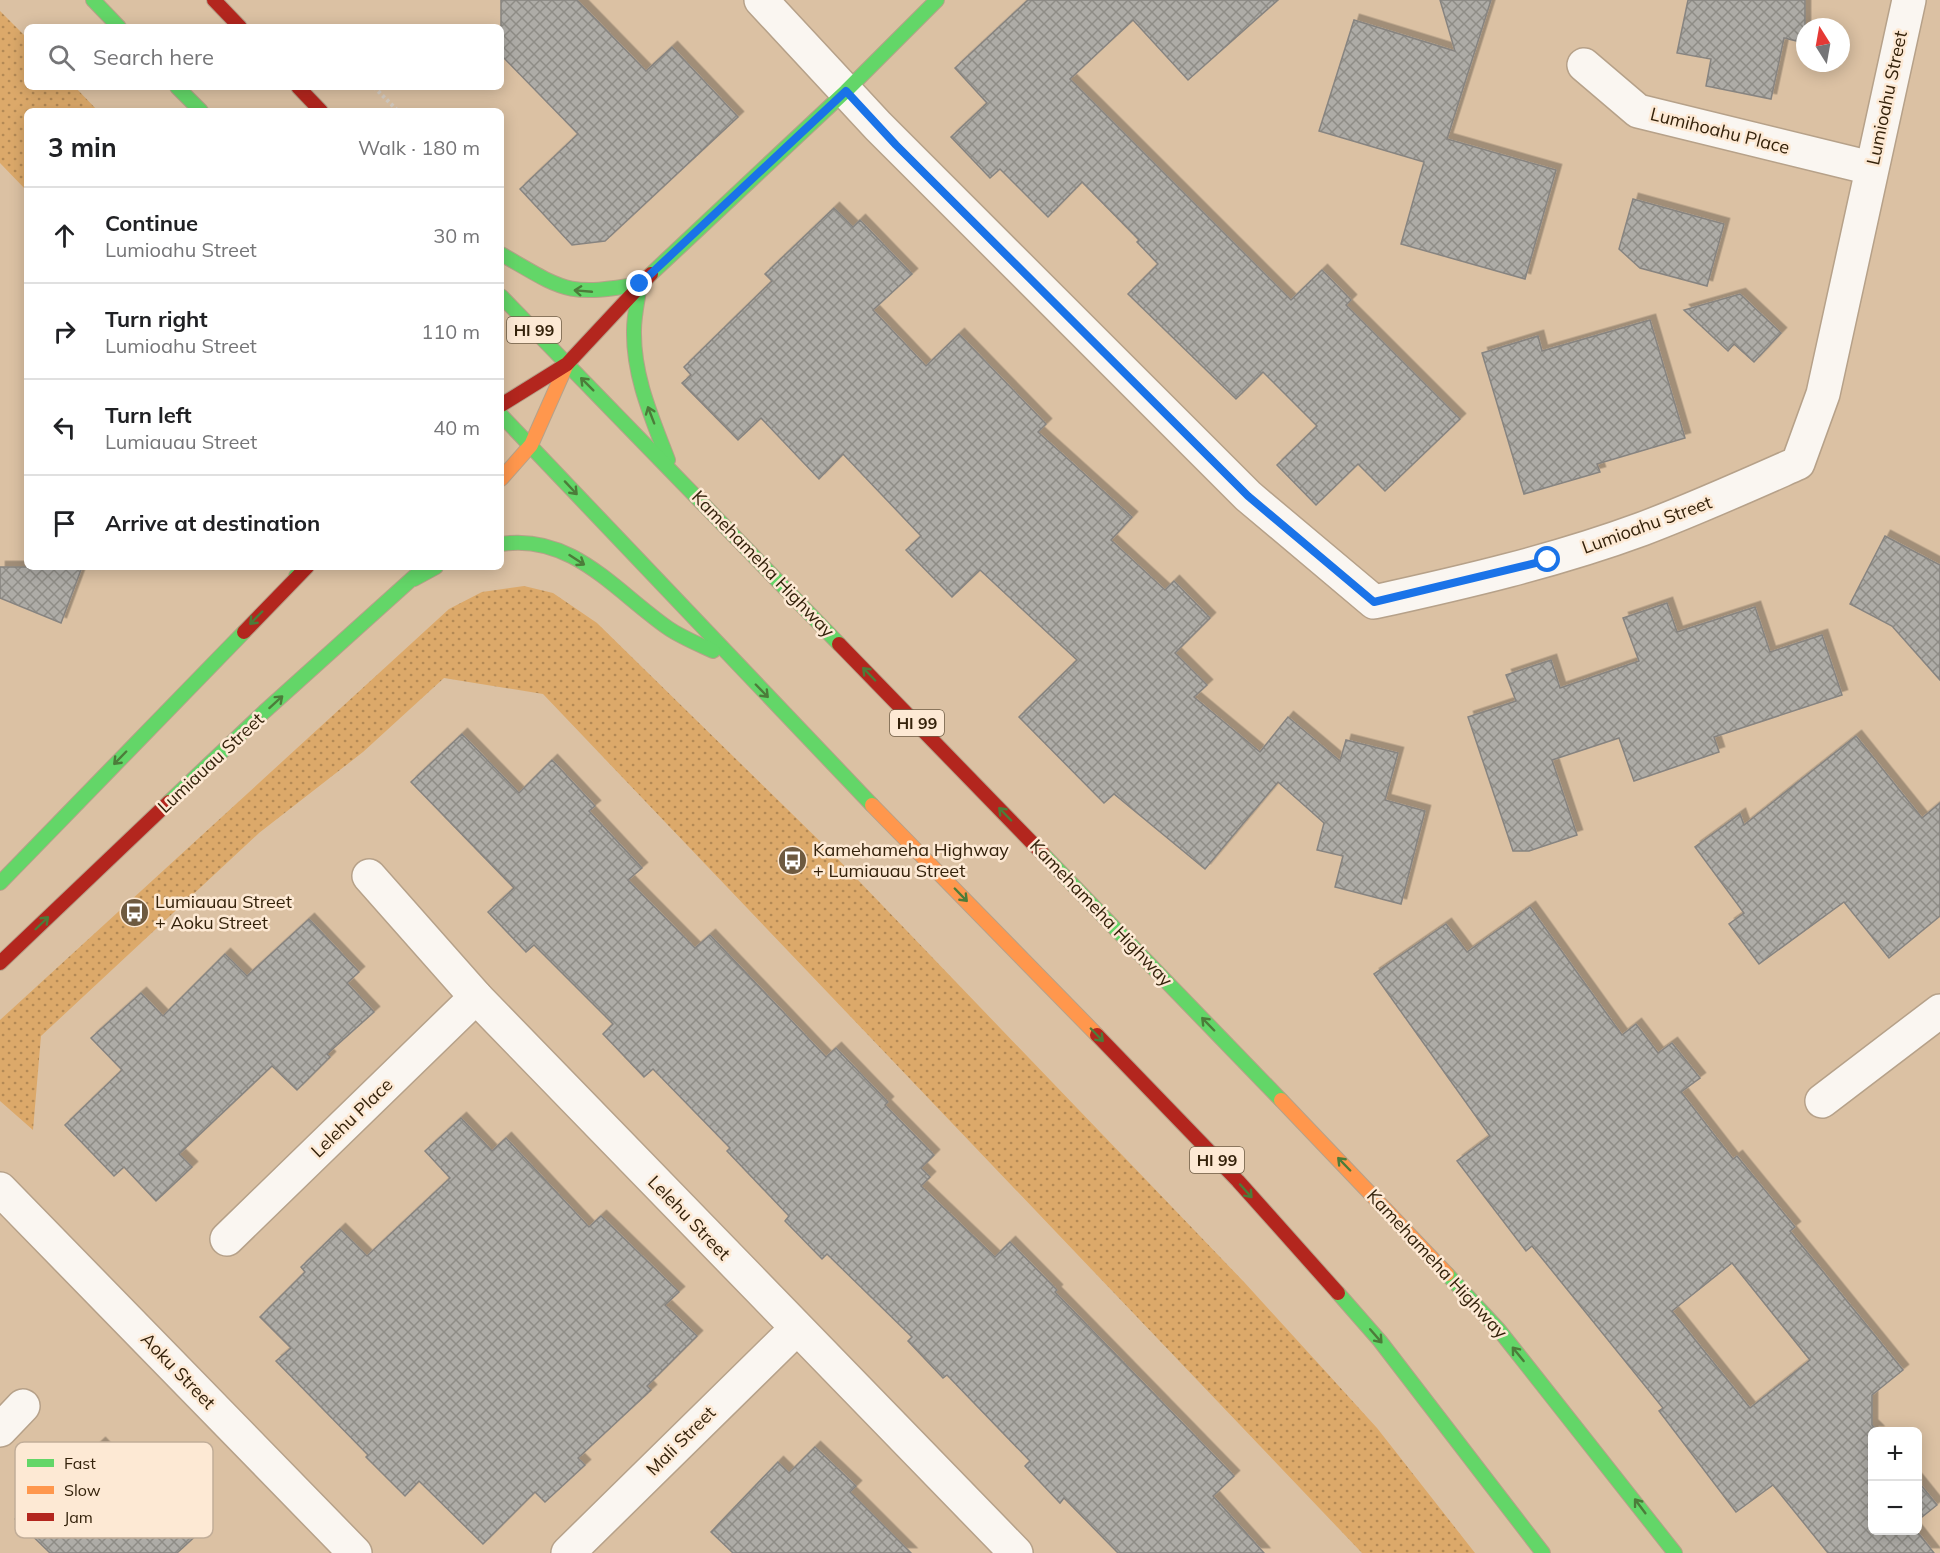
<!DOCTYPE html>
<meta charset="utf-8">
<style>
:root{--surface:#fff;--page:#f2f2f2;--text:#202124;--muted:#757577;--line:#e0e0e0}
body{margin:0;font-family:Mulish,sans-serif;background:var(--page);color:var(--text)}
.controls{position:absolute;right:18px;bottom:18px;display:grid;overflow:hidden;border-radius:9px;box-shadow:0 3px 15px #0003}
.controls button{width:54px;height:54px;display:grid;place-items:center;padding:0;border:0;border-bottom:2px solid var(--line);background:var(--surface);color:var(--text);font:30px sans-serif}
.compass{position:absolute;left:1796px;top:18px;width:54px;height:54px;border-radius:50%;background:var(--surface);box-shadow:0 3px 15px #0003;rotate:349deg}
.stop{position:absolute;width:18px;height:18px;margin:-14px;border:4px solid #1a73e8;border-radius:50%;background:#fff}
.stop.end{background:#1a73e8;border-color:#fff;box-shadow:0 2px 6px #0008}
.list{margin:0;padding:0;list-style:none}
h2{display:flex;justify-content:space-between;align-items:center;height:78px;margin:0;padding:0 24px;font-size:26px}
h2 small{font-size:20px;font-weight:400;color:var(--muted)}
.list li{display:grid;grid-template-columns:39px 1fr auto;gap:18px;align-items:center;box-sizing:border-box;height:96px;padding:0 24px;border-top:2px solid var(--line)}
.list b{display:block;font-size:22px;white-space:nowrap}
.list p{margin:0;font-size:20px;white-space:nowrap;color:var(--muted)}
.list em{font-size:20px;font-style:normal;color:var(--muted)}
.icon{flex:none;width:33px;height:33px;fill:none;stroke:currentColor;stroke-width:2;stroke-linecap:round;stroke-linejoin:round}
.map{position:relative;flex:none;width:1940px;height:1553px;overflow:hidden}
.search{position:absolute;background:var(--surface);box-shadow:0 3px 15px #0003;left:24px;top:24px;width:480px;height:66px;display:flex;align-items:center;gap:15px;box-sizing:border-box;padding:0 21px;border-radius:9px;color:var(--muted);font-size:22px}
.panel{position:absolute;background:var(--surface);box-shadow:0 3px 15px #0003;left:24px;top:108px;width:480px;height:462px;border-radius:9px}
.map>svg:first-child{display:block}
.grass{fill:url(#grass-dots)}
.building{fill:url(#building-cross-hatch);stroke:#878480;stroke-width:1.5;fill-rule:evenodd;filter:url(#shadow)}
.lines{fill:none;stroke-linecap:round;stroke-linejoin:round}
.street-casing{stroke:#b6a189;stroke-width:36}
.fast-casing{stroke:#b6a189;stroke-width:16}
.slow-casing{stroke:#b6a189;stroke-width:16}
.jam-casing{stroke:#b6a189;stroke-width:16}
.path{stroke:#d6cdc3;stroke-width:4;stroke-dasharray:3 3;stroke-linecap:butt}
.street{stroke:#faf6f1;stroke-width:33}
.fast{stroke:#63d668;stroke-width:14}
.slow{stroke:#ff974d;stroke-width:14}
.jam{stroke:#b3261e;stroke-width:14}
.oneway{stroke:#4c7c3a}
.route{stroke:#1a73e8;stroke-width:8}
.labels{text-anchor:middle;stroke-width:5;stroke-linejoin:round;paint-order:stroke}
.shield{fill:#fde9d4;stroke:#705e47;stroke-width:1.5}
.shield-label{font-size:16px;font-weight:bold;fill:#34220b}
.street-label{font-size:18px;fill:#34220b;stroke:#fde9d4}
.poi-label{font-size:18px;fill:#34220b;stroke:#fde9d4;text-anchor:start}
.key{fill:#fde9d4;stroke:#c1ad98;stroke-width:1.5}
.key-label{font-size:16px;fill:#34220b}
</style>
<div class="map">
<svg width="1940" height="1553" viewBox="0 0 1940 1553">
<defs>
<pattern id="grass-dots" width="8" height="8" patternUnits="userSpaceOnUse" patternTransform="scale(1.5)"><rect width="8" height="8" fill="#dca96a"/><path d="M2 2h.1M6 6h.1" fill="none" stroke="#b38955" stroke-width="1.8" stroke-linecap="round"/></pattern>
<pattern id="building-cross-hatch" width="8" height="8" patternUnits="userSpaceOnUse" patternTransform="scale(1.5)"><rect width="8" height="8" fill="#aeaca7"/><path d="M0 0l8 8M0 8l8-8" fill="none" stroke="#8e8c86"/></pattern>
<filter id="shadow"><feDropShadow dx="5.5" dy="-5.5" stdDeviation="0" flood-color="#0004"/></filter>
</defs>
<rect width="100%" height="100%" fill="#dbc1a3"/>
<g class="grass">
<path d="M 0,11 L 27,38 L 27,87 L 75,87 L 98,111 L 27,111 L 27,191 L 0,163 Z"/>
<path d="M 524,586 L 553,593 L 597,623 L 834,855 L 1244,1282 L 1377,1428 L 1475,1553 L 1362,1553 L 543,694 L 444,678 L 363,752 L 259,833 L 41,1036 L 33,1130 L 0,1101 L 0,1020 L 449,609 L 482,592 Z"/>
</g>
<g class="building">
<path d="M 501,0 L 577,0 L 646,71 L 672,47 L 738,117 L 605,241 L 572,245 L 520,189 L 578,134 L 501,55 Z"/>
<path d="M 1028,0 L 1278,0 L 1188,80 L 1133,20 L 1070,79 L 1291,300 L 1322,270 L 1351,300 L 1346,305 L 1460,419 L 1385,491 L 1358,464 L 1316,505 L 1277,465 L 1317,426 L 1263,372 L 1236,399 L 1128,294 L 1158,264 L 1137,242 L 1139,240 L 1082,182 L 1048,217 L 1000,169 L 990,178 L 951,137 L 987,103 L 955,68 Z"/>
<path d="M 1440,0 L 1491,0 L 1447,139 L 1556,170 L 1525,279 L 1401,244 L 1424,162 L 1319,131 L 1354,20 L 1455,51 Z"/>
<path d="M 1688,0 L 1805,0 L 1805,43 L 1784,38 L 1771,99 L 1706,86 L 1711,59 L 1677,53 Z"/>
<path d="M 1633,199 L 1724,224 L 1707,286 L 1640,268 L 1619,249 Z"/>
<path d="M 834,208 L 853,227 L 860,220 L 912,274 L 873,310 L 926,366 L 959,334 L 1046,424 L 1038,432 L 1132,517 L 1111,540 L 1165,590 L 1174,581 L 1210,618 L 1175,653 L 1207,685 L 1194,697 L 1260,752 L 1288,717 L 1340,761 L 1346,740 L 1398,753 L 1385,800 L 1425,811 L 1401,904 L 1335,887 L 1343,856 L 1317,850 L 1324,823 L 1278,782 L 1205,869 L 1114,794 L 1104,803 L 1019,717 L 1077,660 L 980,570 L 952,597 L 906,550 L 921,536 L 843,454 L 819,479 L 761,418 L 738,440 L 682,383 L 691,375 L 684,367 L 772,281 L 765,274 Z"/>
<path d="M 1740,294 L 1781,333 L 1754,362 L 1734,344 L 1728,351 L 1684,310 Z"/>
<path d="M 1650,320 L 1685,438 L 1597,464 L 1600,472 L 1524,494 L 1482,353 L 1538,336 L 1542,351 Z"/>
<path d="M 1885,536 L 1940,565 L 1940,680 L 1892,626 L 1850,604 Z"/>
<path d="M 0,567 L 82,567 L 61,623 L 0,598 Z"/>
<path d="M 1667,603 L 1677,632 L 1755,607 L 1770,652 L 1822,635 L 1842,695 L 1714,737 L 1719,752 L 1634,781 L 1619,738 L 1552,760 L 1577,835 L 1529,851 L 1513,851 L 1468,717 L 1516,701 L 1506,675 L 1551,660 L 1560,688 L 1639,661 L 1623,618 Z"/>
<path d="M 462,734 L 519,793 L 552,760 L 595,806 L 589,811 L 642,868 L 628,880 L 695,948 L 710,935 L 826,1057 L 836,1048 L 888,1102 L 885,1105 L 934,1155 L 921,1168 L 930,1177 L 921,1186 L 995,1257 L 1010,1242 L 1057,1290 L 1055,1292 L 1234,1476 L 1213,1496 L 1264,1553 L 1118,1553 L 1064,1498 L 1060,1503 L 1025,1466 L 1030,1461 L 947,1375 L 943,1378 L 908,1341 L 912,1337 L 827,1254 L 822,1259 L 785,1221 L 789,1216 L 727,1151 L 730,1148 L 653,1069 L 644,1077 L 603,1034 L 613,1024 L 534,945 L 526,952 L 488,912 L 514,888 L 411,782 Z"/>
<path d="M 1856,736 L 1922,818 L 1940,803 L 1940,916 L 1889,958 L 1844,902 L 1759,964 L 1729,924 L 1744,913 L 1695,847 L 1740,814 L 1744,825 Z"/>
<path d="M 1530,907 L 1622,1035 L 1636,1024 L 1658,1053 L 1672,1043 L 1700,1078 L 1681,1092 L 1733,1159 L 1737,1156 L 1795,1227 L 1790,1231 L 1903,1370 L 1872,1395 L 1872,1425 L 1878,1431 L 1872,1431 L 1872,1530 L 1916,1530 L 1934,1553 L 1828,1553 L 1773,1485 L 1736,1512 L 1659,1411 L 1663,1408 L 1532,1246 L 1526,1251 L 1457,1161 L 1490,1136 L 1374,974 L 1446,924 L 1467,952 ZM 1732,1263 L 1810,1360 L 1750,1408 L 1672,1311 Z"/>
<path d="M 309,919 L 359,972 L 347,983 L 374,1012 L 327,1054 L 330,1057 L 297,1090 L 272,1066 L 179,1154 L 192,1167 L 156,1201 L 124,1167 L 114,1176 L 65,1125 L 122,1070 L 91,1038 L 141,993 L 163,1016 L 225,954 L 247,976 Z"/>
<path d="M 461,1118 L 492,1151 L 506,1138 L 589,1227 L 601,1216 L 679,1292 L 665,1305 L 697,1336 L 647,1386 L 651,1390 L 578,1458 L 585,1465 L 545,1502 L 535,1492 L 483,1544 L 419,1481 L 405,1496 L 366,1457 L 368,1455 L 276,1361 L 291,1348 L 260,1317 L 305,1272 L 301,1267 L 340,1229 L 367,1256 L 450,1178 L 425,1151 Z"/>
<path d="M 100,1443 L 125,1469 L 135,1460 L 202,1530 L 177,1553 L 50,1553 L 15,1519 L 49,1485 L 52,1488 Z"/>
<path d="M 815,1447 L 856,1486 L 850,1492 L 911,1553 L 733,1553 L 711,1532 L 778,1462 L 789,1473 Z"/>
<path d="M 1917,1480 L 1937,1505 L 1917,1521 Z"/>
</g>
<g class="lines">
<defs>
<g id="street">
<path d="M 761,0 L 878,126 L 1248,496 L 1374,602 C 1465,582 1555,561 1642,529 C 1695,509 1746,486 1798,463 L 1823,394 L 1909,0"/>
<path d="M 1584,65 L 1638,111 L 1871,168"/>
<path d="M 369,876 L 476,997 L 1016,1553"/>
<path d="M 1822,1101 L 1940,1011"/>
<path d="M 0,1189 L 355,1553"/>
<path d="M 227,1239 L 476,997"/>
<path d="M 0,1430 L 23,1406"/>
<path d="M 568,1553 L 796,1329"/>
</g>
<g id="fast">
<path d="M 93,0 L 119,27"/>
<path d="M 177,87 L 201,111"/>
<path d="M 501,254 C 564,290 566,297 640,284 C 638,299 634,315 634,330 C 633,376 652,418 668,460"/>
<path d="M 651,274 L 846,91 L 937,0"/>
<path d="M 501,296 L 839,644"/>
<path d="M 501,415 L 872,805"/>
<path d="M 501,544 C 572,533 615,591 668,628 C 681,637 698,644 713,651"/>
<path d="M 296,576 L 304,567"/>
<path d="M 414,579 L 436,567"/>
<path d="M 169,802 L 264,712 L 425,567"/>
<path d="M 1043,854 L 1281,1100"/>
<path d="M 0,883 L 244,632"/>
<path d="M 1447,1274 L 1499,1330 L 1675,1553"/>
<path d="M 1338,1293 L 1380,1341 L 1543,1553"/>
</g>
<g id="slow">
<path d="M 501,479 L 531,445 L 567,364"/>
<path d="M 872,805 L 1097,1035"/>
<path d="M 1281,1100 L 1447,1274"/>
</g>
<g id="jam">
<path d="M 214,0 L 240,27"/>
<path d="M 298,87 L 321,111"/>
<path d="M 501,405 L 567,364 L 651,274"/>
<path d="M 244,632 L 307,567"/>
<path d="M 839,644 L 1043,854"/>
<path d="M 0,963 L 169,802"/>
<path d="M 1097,1035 L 1238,1181 L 1338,1293"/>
</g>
</defs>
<use href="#street" class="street-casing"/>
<use href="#fast" class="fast-casing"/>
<use href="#slow" class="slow-casing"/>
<use href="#jam" class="jam-casing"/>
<path class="path" d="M 374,87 L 398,111"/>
<use href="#street" class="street"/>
<use href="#fast" class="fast"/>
<use href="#slow" class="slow"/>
<use href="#jam" class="jam"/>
</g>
<defs><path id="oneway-shaft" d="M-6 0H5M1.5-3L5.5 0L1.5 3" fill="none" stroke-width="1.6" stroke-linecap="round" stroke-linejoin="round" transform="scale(1.5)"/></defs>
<g class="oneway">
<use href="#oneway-shaft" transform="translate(583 291) rotate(-175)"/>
<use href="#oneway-shaft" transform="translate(587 384) rotate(-135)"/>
<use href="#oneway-shaft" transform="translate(651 415) rotate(-111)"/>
<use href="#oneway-shaft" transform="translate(571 488) rotate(47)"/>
<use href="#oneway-shaft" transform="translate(577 560) rotate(33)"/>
<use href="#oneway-shaft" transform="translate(256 618) rotate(134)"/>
<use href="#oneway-shaft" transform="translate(869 674) rotate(-134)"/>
<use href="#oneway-shaft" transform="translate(762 691) rotate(46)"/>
<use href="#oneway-shaft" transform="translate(276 702) rotate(-42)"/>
<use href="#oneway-shaft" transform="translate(120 758) rotate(134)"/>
<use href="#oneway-shaft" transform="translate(1005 814) rotate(-134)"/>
<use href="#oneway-shaft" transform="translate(961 895) rotate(46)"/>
<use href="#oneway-shaft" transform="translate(42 923) rotate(-44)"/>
<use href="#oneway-shaft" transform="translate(1208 1024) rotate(-134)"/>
<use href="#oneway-shaft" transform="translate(1097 1035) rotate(46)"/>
<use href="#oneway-shaft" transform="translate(1344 1164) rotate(-134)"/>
<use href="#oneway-shaft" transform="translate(1246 1191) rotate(48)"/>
<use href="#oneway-shaft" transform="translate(1376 1336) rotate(49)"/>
<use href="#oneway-shaft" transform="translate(1518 1354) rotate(-129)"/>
<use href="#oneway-shaft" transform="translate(1640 1506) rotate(-127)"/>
</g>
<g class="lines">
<path class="route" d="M 640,284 L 846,91 L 896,145 L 1248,496 L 1374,602 L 1548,560"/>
</g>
<defs>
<symbol id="bus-disc" viewBox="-11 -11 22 22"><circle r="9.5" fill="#6e5a40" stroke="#fde9d4"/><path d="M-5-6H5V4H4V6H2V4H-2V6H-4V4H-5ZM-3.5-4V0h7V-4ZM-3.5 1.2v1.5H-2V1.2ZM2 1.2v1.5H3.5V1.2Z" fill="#fff"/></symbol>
</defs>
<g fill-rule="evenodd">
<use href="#bus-disc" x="776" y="844" width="33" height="33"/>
<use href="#bus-disc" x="118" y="896" width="33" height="33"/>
</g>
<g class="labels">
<g class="shield">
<rect x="507" y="317" width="54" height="26" rx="4.5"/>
<rect x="890" y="710" width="54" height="26" rx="4.5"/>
<rect x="1190" y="1147" width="54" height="26" rx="4.5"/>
</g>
<g class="shield-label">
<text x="534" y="336">HI 99</text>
<text x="917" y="729">HI 99</text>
<text x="1217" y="1166">HI 99</text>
</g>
<g class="street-label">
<text transform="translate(1887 98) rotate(-78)" y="6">Lumioahu Street</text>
<text transform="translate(1720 131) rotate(14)" y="6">Lumihoahu Place</text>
<text transform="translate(1647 525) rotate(-20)" y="6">Lumioahu Street</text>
<text transform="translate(763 564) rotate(46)" y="6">Kamehameha Highway</text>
<text transform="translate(211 763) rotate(-43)" y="6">Lumiauau Street</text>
<text transform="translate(1101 913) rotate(46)" y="6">Kamehameha Highway</text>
<text transform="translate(352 1118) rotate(-44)" y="6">Lelehu Place</text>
<text transform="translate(689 1218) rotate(46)" y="6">Lelehu Street</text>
<text transform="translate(1437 1264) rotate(47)" y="6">Kamehameha Highway</text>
<text transform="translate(178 1371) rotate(46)" y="6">Aoku Street</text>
<text transform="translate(681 1441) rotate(-45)" y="6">Mali Street</text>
</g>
<g class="poi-label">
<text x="813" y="856">Kamehameha Highway<tspan x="813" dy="21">+ Lumiauau Street</tspan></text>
<text x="155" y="908">Lumiauau Street<tspan x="155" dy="21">+ Aoku Street</tspan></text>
</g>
</g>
<rect x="15" y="1442" width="198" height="96" rx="9" class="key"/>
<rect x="27" y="1459" width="27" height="8" fill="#63d668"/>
<rect x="27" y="1486" width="27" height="8" fill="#ff974d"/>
<rect x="27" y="1513" width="27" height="8" fill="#b3261e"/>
<g class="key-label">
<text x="64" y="1469">Fast</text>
<text x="64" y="1496">Slow</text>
<text x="64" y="1523">Jam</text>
</g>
</svg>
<div class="controls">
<button>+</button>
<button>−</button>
</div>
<svg class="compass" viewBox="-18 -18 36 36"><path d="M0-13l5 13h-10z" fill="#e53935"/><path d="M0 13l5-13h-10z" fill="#757577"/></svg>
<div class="stop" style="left:1548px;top:560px"></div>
<div class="stop end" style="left:640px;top:284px"></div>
<div class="search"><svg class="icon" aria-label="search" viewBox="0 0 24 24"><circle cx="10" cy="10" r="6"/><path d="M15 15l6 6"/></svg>Search here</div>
<section class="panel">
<h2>3 min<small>Walk · 180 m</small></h2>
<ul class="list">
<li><svg class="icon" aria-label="ahead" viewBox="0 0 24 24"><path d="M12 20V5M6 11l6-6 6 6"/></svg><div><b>Continue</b><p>Lumioahu Street</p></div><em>30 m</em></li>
<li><svg class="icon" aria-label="right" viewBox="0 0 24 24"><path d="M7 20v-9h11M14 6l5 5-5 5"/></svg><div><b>Turn right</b><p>Lumioahu Street</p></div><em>110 m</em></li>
<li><svg class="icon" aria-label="left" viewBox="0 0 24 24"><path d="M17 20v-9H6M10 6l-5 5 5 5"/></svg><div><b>Turn left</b><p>Lumiauau Street</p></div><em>40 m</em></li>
<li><svg class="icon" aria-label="arrive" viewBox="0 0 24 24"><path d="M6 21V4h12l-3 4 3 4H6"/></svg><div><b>Arrive at destination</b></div></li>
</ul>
</section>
</div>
